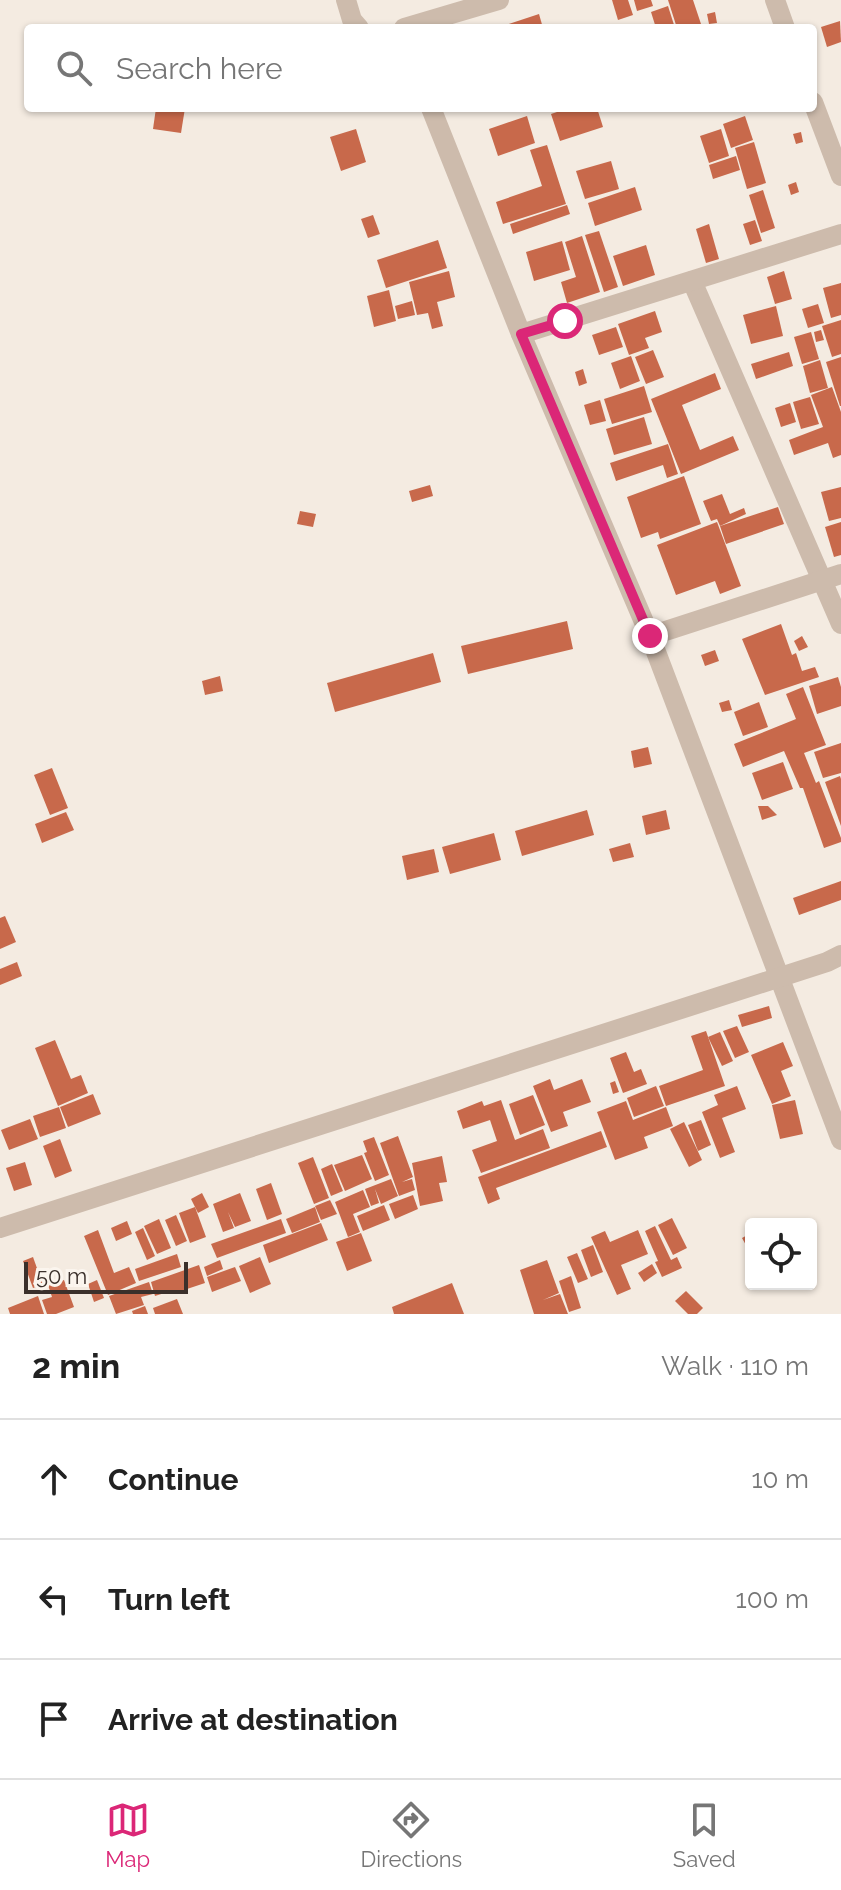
<!DOCTYPE html>
<meta charset="utf-8">
<style>
:root{--surface:#fff;--page:#f2f2f2;--text:#222;--muted:#767676;--line:#e0e0e0;--accent:#db2777}
body{margin:0;font-family:Raleway,sans-serif;background:var(--page);color:var(--text)}
.controls{position:absolute;right:24px;bottom:24px;display:grid;overflow:hidden;border-radius:8px;box-shadow:0 2px 6px #0004}
.controls button{width:72px;height:72px;display:grid;place-items:center;padding:0;border:0;border-bottom:2px solid var(--line);background:var(--surface);color:var(--text);font:40px sans-serif}
.scale{position:absolute;left:24px;bottom:20px;width:164px;box-sizing:border-box;padding-left:8px;border:4px solid #3b302b;border-top:0;font-size:22px;line-height:28px;white-space:nowrap;color:#3b302b;-webkit-text-stroke:6px #fbf5ee;paint-order:stroke}
.stop{position:absolute;width:24px;height:24px;margin:-18px;border:6px solid #db2777;border-radius:50%;background:#fff}
.stop.end{background:#db2777;border-color:#fff;box-shadow:0 2px 8px #0008}
.list{margin:0;padding:0;list-style:none}
h2{display:flex;justify-content:space-between;align-items:center;height:104px;margin:0;padding:0 32px;font-size:34px}
h2 small{font-size:26px;font-weight:400;color:var(--muted)}
.list li{display:grid;grid-template-columns:52px 1fr auto;gap:24px;align-items:center;box-sizing:border-box;height:120px;padding:0 32px;border-top:2px solid var(--line)}
.list b{display:block;font-size:30px;white-space:nowrap}
.list em{font-size:26px;font-style:normal;color:var(--muted)}
.icon{flex:none;width:44px;height:44px;fill:none;stroke:currentColor;stroke-width:2;stroke-linecap:round;stroke-linejoin:round}
.map{position:relative;flex:none;width:841px;height:1314px;overflow:hidden}
.search{position:absolute;background:var(--surface);box-shadow:0 2px 6px #0004;left:24px;right:24px;top:24px;height:88px;display:flex;align-items:center;gap:20px;box-sizing:border-box;padding:0 28px;border-radius:8px;color:var(--muted);font-size:30px}
.sheet{height:464px;background:var(--surface)}
nav{display:flex;justify-content:space-around;align-items:center;box-sizing:border-box;height:112px;border-top:2px solid var(--line);background:var(--surface);font-size:22px;color:var(--muted)}
nav a{display:grid;justify-items:center;gap:4px}
nav .on{color:var(--accent)}
.map>svg:first-child{display:block}
.building{fill:#c8694b}
.lines{fill:none;stroke-linecap:round;stroke-linejoin:round}
.minor{stroke:#cdbbac;stroke-width:20}
.route{stroke:#db2777;stroke-width:10}
</style>
<div class="map">
<svg width="841" height="1314" viewBox="0 0 841 1314">
<rect width="100%" height="100%" fill="#f4ebe1"/>
<g class="building">
<path d="M 612,0 L 628,0 L 633,15 L 618,20 Z"/>
<path d="M 634,0 L 651,0 L 653,6 L 637,11 Z"/>
<path d="M 668,0 L 693,0 L 701,24 L 677,28 Z"/>
<path d="M 668,6 L 675,28 L 656,28 L 651,12 Z"/>
<path d="M 715,12 L 717,23 L 709,24 L 707,14 Z"/>
<path d="M 539,14 L 543,28 L 507,28 L 506,25 Z"/>
<path d="M 840,21 L 841,42 L 827,47 L 821,27 Z"/>
<path d="M 156,108 L 185,108 L 181,133 L 153,129 Z"/>
<path d="M 569,108 L 597,108 L 603,127 L 560,141 L 551,114 Z"/>
<path d="M 527,116 L 535,143 L 498,156 L 489,129 Z"/>
<path d="M 745,116 L 753,140 L 731,148 L 723,124 Z"/>
<path d="M 356,129 L 366,162 L 341,171 L 330,137 Z"/>
<path d="M 721,129 L 729,156 L 709,163 L 700,136 Z"/>
<path d="M 801,132 L 803,142 L 796,144 L 793,134 Z"/>
<path d="M 754,142 L 766,183 L 747,189 L 735,148 Z"/>
<path d="M 547,145 L 566,204 L 503,224 L 496,202 L 542,186 L 530,150 Z"/>
<path d="M 736,156 L 740,170 L 713,179 L 709,165 Z"/>
<path d="M 611,161 L 619,189 L 585,199 L 576,171 Z"/>
<path d="M 796,182 L 799,192 L 791,195 L 788,185 Z"/>
<path d="M 635,187 L 642,210 L 595,226 L 588,203 Z"/>
<path d="M 763,190 L 775,228 L 761,233 L 749,195 Z"/>
<path d="M 567,205 L 570,214 L 513,234 L 510,224 Z"/>
<path d="M 373,215 L 380,234 L 368,238 L 361,219 Z"/>
<path d="M 755,220 L 762,241 L 750,245 L 743,224 Z"/>
<path d="M 709,224 L 719,259 L 706,263 L 696,229 Z"/>
<path d="M 599,231 L 618,287 L 604,292 L 585,235 Z"/>
<path d="M 582,236 L 600,292 L 567,303 L 561,282 L 576,277 L 565,242 Z"/>
<path d="M 438,240 L 447,268 L 386,288 L 377,260 Z"/>
<path d="M 562,241 L 570,270 L 534,281 L 526,252 Z"/>
<path d="M 646,245 L 655,275 L 623,286 L 613,256 Z"/>
<path d="M 449,271 L 455,297 L 437,302 L 443,326 L 432,329 L 428,313 L 417,315 L 409,282 Z"/>
<path d="M 784,271 L 792,299 L 775,304 L 767,277 Z"/>
<path d="M 841,283 L 841,315 L 831,318 L 823,288 Z"/>
<path d="M 389,290 L 396,321 L 374,327 L 367,296 Z"/>
<path d="M 412,301 L 415,315 L 398,319 L 395,306 Z"/>
<path d="M 818,304 L 824,323 L 808,328 L 802,309 Z"/>
<path d="M 776,306 L 783,336 L 751,344 L 743,315 Z"/>
<path d="M 655,311 L 662,332 L 645,338 L 649,348 L 629,355 L 618,324 Z"/>
<path d="M 841,320 L 841,354 L 832,357 L 822,326 Z"/>
<path d="M 616,327 L 623,347 L 599,355 L 592,335 Z"/>
<path d="M 821,330 L 824,340 L 816,342 L 814,332 Z"/>
<path d="M 811,332 L 819,359 L 802,364 L 794,337 Z"/>
<path d="M 653,350 L 664,377 L 646,384 L 635,357 Z"/>
<path d="M 789,352 L 793,366 L 756,379 L 751,364 Z"/>
<path d="M 631,356 L 640,381 L 620,389 L 611,363 Z"/>
<path d="M 841,357 L 841,406 L 840,406 L 826,362 Z"/>
<path d="M 820,360 L 828,388 L 810,393 L 803,366 Z"/>
<path d="M 583,369 L 587,383 L 579,386 L 575,372 Z"/>
<path d="M 715,373 L 721,389 L 682,405 L 700,450 L 733,436 L 739,450 L 681,474 L 651,399 Z"/>
<path d="M 644,386 L 652,412 L 612,424 L 604,399 Z"/>
<path d="M 832,387 L 841,412 L 841,455 L 833,458 L 828,443 L 794,455 L 789,440 L 823,427 L 811,395 Z"/>
<path d="M 810,397 L 819,424 L 801,429 L 793,402 Z"/>
<path d="M 600,400 L 606,421 L 590,425 L 584,405 Z"/>
<path d="M 790,403 L 796,422 L 781,427 L 775,408 Z"/>
<path d="M 644,417 L 652,444 L 614,455 L 606,429 Z"/>
<path d="M 668,444 L 678,474 L 667,478 L 663,465 L 616,481 L 610,463 Z"/>
<path d="M 684,476 L 701,524 L 660,539 L 658,532 L 641,538 L 627,497 Z"/>
<path d="M 430,485 L 433,496 L 412,502 L 409,491 Z"/>
<path d="M 841,487 L 841,518 L 829,521 L 821,492 Z"/>
<path d="M 722,494 L 730,514 L 744,508 L 746,514 L 720,526 L 717,519 L 711,521 L 703,501 Z"/>
<path d="M 778,507 L 784,524 L 726,544 L 720,526 Z"/>
<path d="M 300,511 L 316,514 L 313,527 L 297,524 Z"/>
<path d="M 717,522 L 741,586 L 720,594 L 715,581 L 676,595 L 657,545 Z"/>
<path d="M 841,522 L 841,555 L 834,557 L 825,527 Z"/>
<path d="M 567,621 L 573,649 L 468,674 L 461,646 Z"/>
<path d="M 781,624 L 792,655 L 796,653 L 802,671 L 815,667 L 819,677 L 765,695 L 742,639 Z"/>
<path d="M 802,636 L 808,647 L 799,651 L 794,641 Z"/>
<path d="M 715,650 L 719,661 L 705,666 L 701,655 Z"/>
<path d="M 433,653 L 441,682 L 335,712 L 327,683 Z"/>
<path d="M 220,676 L 223,691 L 205,695 L 202,681 Z"/>
<path d="M 838,677 L 841,687 L 841,706 L 817,714 L 809,686 Z"/>
<path d="M 803,687 L 826,745 L 804,753 L 816,783 L 819,781 L 841,838 L 841,842 L 824,848 L 803,788 L 800,788 L 784,751 L 743,767 L 734,744 L 796,719 L 786,694 Z"/>
<path d="M 729,700 L 732,710 L 722,712 L 719,703 Z"/>
<path d="M 759,702 L 768,727 L 743,736 L 734,712 Z"/>
<path d="M 841,743 L 841,773 L 823,778 L 814,752 Z"/>
<path d="M 648,747 L 652,764 L 634,768 L 631,751 Z"/>
<path d="M 783,762 L 793,789 L 762,800 L 752,773 Z"/>
<path d="M 52,768 L 68,808 L 50,815 L 34,775 Z"/>
<path d="M 840,776 L 841,779 L 841,826 L 825,782 Z"/>
<path d="M 758,806 L 768,806 L 777,815 L 762,820 Z"/>
<path d="M 587,810 L 594,835 L 522,856 L 515,831 Z"/>
<path d="M 666,810 L 670,829 L 646,835 L 642,816 Z"/>
<path d="M 66,812 L 74,830 L 42,843 L 35,824 Z"/>
<path d="M 494,833 L 501,860 L 450,874 L 442,847 Z"/>
<path d="M 630,843 L 634,857 L 613,862 L 609,849 Z"/>
<path d="M 434,849 L 439,872 L 407,880 L 402,856 Z"/>
<path d="M 841,881 L 841,900 L 799,915 L 793,898 Z"/>
<path d="M 5,916 L 16,942 L 0,949 L 0,918 Z"/>
<path d="M 17,962 L 22,976 L 0,985 L 0,969 Z"/>
<path d="M 769,1006 L 772,1018 L 742,1027 L 738,1015 Z"/>
<path d="M 737,1026 L 749,1052 L 735,1058 L 723,1031 Z"/>
<path d="M 706,1031 L 725,1086 L 666,1106 L 659,1086 L 703,1070 L 691,1036 Z"/>
<path d="M 720,1032 L 733,1061 L 722,1066 L 708,1037 Z"/>
<path d="M 55,1040 L 71,1079 L 81,1075 L 88,1093 L 58,1106 L 35,1048 Z"/>
<path d="M 783,1042 L 793,1066 L 781,1071 L 791,1096 L 772,1104 L 751,1055 Z"/>
<path d="M 626,1052 L 634,1072 L 641,1069 L 647,1084 L 623,1093 L 610,1058 Z"/>
<path d="M 550,1079 L 554,1090 L 582,1079 L 591,1102 L 563,1112 L 568,1126 L 551,1132 L 533,1086 Z"/>
<path d="M 615,1081 L 619,1092 L 613,1094 L 610,1083 Z"/>
<path d="M 656,1086 L 664,1106 L 634,1117 L 627,1098 Z"/>
<path d="M 737,1086 L 746,1109 L 722,1118 L 735,1152 L 720,1158 L 702,1112 L 718,1105 L 714,1095 Z"/>
<path d="M 93,1094 L 101,1114 L 68,1127 L 60,1107 Z"/>
<path d="M 533,1095 L 545,1125 L 520,1135 L 509,1104 Z"/>
<path d="M 501,1100 L 515,1140 L 543,1129 L 550,1148 L 481,1173 L 472,1150 L 497,1141 L 490,1120 L 463,1129 L 457,1111 L 482,1101 L 484,1106 Z"/>
<path d="M 795,1100 L 803,1134 L 780,1139 L 772,1105 Z"/>
<path d="M 626,1101 L 633,1120 L 666,1107 L 673,1126 L 644,1137 L 648,1148 L 615,1160 L 597,1112 Z"/>
<path d="M 59,1107 L 66,1128 L 40,1137 L 33,1116 Z"/>
<path d="M 30,1119 L 38,1139 L 9,1150 L 1,1130 Z"/>
<path d="M 701,1120 L 711,1145 L 698,1151 L 688,1125 Z"/>
<path d="M 684,1122 L 702,1160 L 689,1167 L 670,1129 Z"/>
<path d="M 601,1131 L 607,1147 L 496,1188 L 500,1199 L 488,1204 L 478,1177 Z"/>
<path d="M 398,1136 L 413,1177 L 402,1182 L 412,1179 L 415,1190 L 399,1196 L 380,1143 Z"/>
<path d="M 374,1137 L 389,1175 L 375,1181 L 364,1153 L 367,1152 L 363,1141 Z"/>
<path d="M 60,1139 L 72,1171 L 55,1178 L 43,1146 Z"/>
<path d="M 362,1155 L 372,1179 L 345,1191 L 334,1165 Z"/>
<path d="M 442,1156 L 447,1182 L 439,1183 L 443,1201 L 420,1206 L 412,1163 Z"/>
<path d="M 313,1157 L 329,1198 L 314,1204 L 298,1163 Z"/>
<path d="M 25,1162 L 32,1185 L 14,1191 L 6,1168 Z"/>
<path d="M 332,1164 L 343,1191 L 331,1196 L 321,1169 Z"/>
<path d="M 391,1179 L 398,1196 L 381,1204 L 375,1189 L 379,1203 L 371,1206 L 365,1189 Z"/>
<path d="M 271,1183 L 282,1214 L 267,1220 L 256,1189 Z"/>
<path d="M 363,1190 L 370,1207 L 353,1214 L 360,1232 L 348,1237 L 335,1202 Z"/>
<path d="M 202,1193 L 209,1207 L 198,1213 L 191,1199 Z"/>
<path d="M 240,1193 L 251,1221 L 235,1227 L 228,1212 L 234,1228 L 223,1232 L 213,1204 Z"/>
<path d="M 413,1195 L 418,1209 L 395,1219 L 389,1204 Z"/>
<path d="M 330,1200 L 337,1214 L 321,1220 L 315,1206 Z"/>
<path d="M 384,1205 L 390,1220 L 363,1231 L 357,1216 Z"/>
<path d="M 195,1207 L 206,1237 L 190,1243 L 179,1213 Z"/>
<path d="M 315,1207 L 320,1222 L 292,1233 L 286,1219 Z"/>
<path d="M 176,1215 L 187,1241 L 176,1246 L 165,1220 Z"/>
<path d="M 672,1218 L 687,1248 L 673,1255 L 658,1225 Z"/>
<path d="M 159,1219 L 171,1248 L 157,1254 L 144,1226 Z"/>
<path d="M 281,1219 L 286,1233 L 217,1258 L 211,1244 Z"/>
<path d="M 127,1221 L 132,1234 L 116,1241 L 111,1228 Z"/>
<path d="M 321,1223 L 328,1240 L 269,1263 L 263,1245 Z"/>
<path d="M 655,1226 L 671,1260 L 677,1257 L 682,1268 L 662,1277 L 655,1262 L 658,1261 L 645,1231 Z"/>
<path d="M 143,1228 L 155,1256 L 147,1260 L 135,1232 Z"/>
<path d="M 98,1230 L 114,1273 L 129,1267 L 136,1283 L 108,1295 L 84,1236 Z"/>
<path d="M 638,1230 L 648,1254 L 621,1265 L 631,1289 L 617,1295 L 591,1237 L 605,1231 L 610,1242 Z"/>
<path d="M 361,1233 L 372,1261 L 347,1271 L 336,1242 Z"/>
<path d="M 751,1233 L 751,1254 L 742,1238 Z"/>
<path d="M 593,1245 L 603,1272 L 591,1277 L 581,1250 Z"/>
<path d="M 577,1253 L 588,1279 L 578,1283 L 567,1257 Z"/>
<path d="M 177,1254 L 181,1267 L 139,1281 L 135,1269 Z"/>
<path d="M 33,1257 L 43,1285 L 33,1288 L 23,1261 Z"/>
<path d="M 260,1257 L 271,1284 L 250,1293 L 239,1266 Z"/>
<path d="M 220,1260 L 223,1269 L 207,1276 L 204,1267 Z"/>
<path d="M 547,1260 L 559,1293 L 543,1300 L 560,1294 L 568,1314 L 534,1314 L 520,1270 Z"/>
<path d="M 652,1264 L 657,1273 L 644,1282 L 638,1273 Z"/>
<path d="M 199,1265 L 205,1283 L 175,1293 L 174,1290 L 155,1296 L 151,1282 Z"/>
<path d="M 235,1267 L 241,1281 L 212,1292 L 207,1277 Z"/>
<path d="M 571,1276 L 581,1308 L 569,1312 L 559,1281 Z"/>
<path d="M 64,1280 L 74,1307 L 56,1314 L 47,1314 L 42,1300 L 52,1297 L 48,1285 Z"/>
<path d="M 97,1280 L 104,1298 L 94,1302 L 88,1284 Z"/>
<path d="M 149,1282 L 153,1294 L 141,1297 L 144,1305 L 116,1314 L 109,1296 Z"/>
<path d="M 452,1283 L 464,1314 L 394,1314 L 392,1307 Z"/>
<path d="M 686,1291 L 703,1308 L 697,1314 L 688,1314 L 675,1301 Z"/>
<path d="M 38,1296 L 44,1314 L 10,1314 L 8,1308 Z"/>
<path d="M 177,1299 L 183,1314 L 155,1314 L 153,1308 Z"/>
<path d="M 145,1306 L 148,1314 L 133,1314 L 132,1311 Z"/>
</g>
<g class="lines">
<g class="minor">
<path d="M 346,0 L 352,20 L 359,28"/>
<path d="M 775,0 L 785,28"/>
<path d="M 404,28 L 499,0"/>
<path d="M 813,102 L 841,176"/>
<path d="M 431,108 L 521,334 L 650,636 L 841,1140"/>
<path d="M 692,281 L 841,624"/>
<path d="M 521,334 L 841,234"/>
<path d="M 650,636 L 841,574"/>
<path d="M 0,1228 L 827,962 L 841,955"/>
</g>
</g>
<g class="lines">
<path class="route" d="M 565,321 L 521,334 L 650,636"/>
</g>
</svg>
<div class="controls">
<button><svg class="icon" aria-label="locate" viewBox="0 0 24 24"><circle cx="12" cy="12" r="6"/><path d="M12 2v4M12 18v4M2 12h4M18 12h4"/></svg></button>
</div>
<div class="scale">50 m</div>
<div class="stop" style="left:565px;top:321px"></div>
<div class="stop end" style="left:650px;top:636px"></div>
<div class="search"><svg class="icon" aria-label="search" viewBox="0 0 24 24"><circle cx="10" cy="10" r="6"/><path d="M15 15l6 6"/></svg>Search here</div>
</div>
<section class="sheet">
<h2>2 min<small>Walk · 110 m</small></h2>
<ul class="list">
<li><svg class="icon" aria-label="ahead" viewBox="0 0 24 24"><path d="M12 20V5M6 11l6-6 6 6"/></svg><div><b>Continue</b></div><em>10 m</em></li>
<li><svg class="icon" aria-label="left" viewBox="0 0 24 24"><path d="M17 20v-9H6M10 6l-5 5 5 5"/></svg><div><b>Turn left</b></div><em>100 m</em></li>
<li><svg class="icon" aria-label="arrive" viewBox="0 0 24 24"><path d="M6 21V4h12l-3 4 3 4H6"/></svg><div><b>Arrive at destination</b></div></li>
</ul>
</section>
<nav>
<a class="on"><svg class="icon" aria-label="map" viewBox="0 0 24 24"><path d="M3 6l6-2 6 2 6-2v14l-6 2-6-2-6 2zM9 4v14M15 6v14"/></svg>Map</a>
<a><svg class="icon" aria-label="directions" viewBox="0 0 24 24"><path d="M12 3l9 9-9 9-9-9zM9 14v-3h6M13 9l2 2-2 2"/></svg>Directions</a>
<a><svg class="icon" aria-label="saved" viewBox="0 0 24 24"><path d="M7 4h10v16l-5-4-5 4z"/></svg>Saved</a>
</nav>
